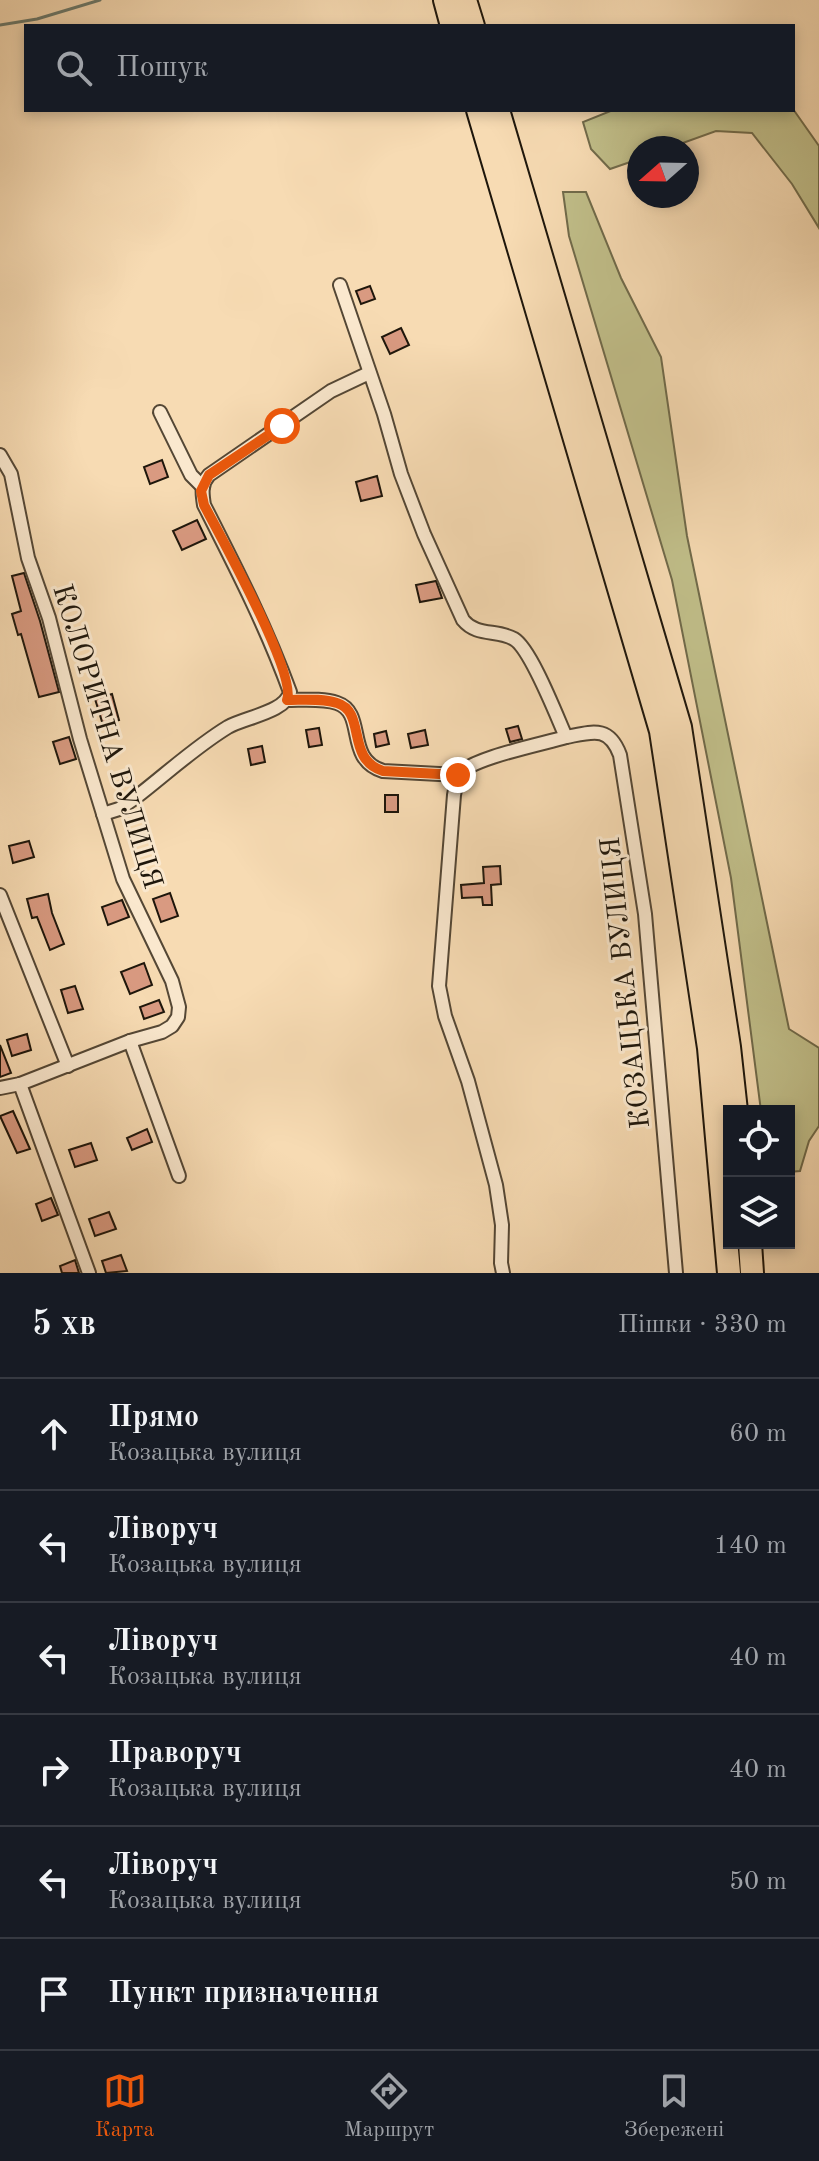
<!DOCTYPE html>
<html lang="uk">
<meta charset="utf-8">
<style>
:root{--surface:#171b24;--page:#20242c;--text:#f1f3f6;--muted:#9ea1a6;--line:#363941;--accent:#ea580c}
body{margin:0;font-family:"Old Standard TT",serif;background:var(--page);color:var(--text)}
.controls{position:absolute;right:24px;bottom:24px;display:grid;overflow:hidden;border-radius:0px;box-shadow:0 4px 12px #0003}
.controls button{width:72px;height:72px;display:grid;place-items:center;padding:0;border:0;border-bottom:2px solid var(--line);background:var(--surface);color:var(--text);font:40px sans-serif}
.compass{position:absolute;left:627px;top:136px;width:72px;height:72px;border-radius:50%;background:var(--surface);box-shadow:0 4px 12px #0003;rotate:250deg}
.stop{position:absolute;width:24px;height:24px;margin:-18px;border:6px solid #ea580c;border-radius:50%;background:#fff}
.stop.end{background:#ea580c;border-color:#fff;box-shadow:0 2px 8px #0008}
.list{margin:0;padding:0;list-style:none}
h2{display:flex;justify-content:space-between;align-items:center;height:104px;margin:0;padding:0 32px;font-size:34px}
h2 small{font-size:26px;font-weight:400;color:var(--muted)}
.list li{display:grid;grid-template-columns:52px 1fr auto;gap:24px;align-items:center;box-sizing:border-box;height:112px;padding:0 32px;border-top:2px solid var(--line)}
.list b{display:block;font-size:30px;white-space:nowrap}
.list p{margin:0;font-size:26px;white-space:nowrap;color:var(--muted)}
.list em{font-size:26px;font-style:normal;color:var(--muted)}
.icon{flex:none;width:44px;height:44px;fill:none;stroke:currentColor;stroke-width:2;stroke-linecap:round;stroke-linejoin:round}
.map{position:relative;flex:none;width:819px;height:1273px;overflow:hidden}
.search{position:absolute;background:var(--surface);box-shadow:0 4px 12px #0003;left:24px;right:24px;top:24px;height:88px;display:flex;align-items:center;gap:20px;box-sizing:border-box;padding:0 28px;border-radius:0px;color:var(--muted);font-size:30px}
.sheet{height:776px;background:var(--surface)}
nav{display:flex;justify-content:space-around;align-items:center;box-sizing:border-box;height:112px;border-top:2px solid var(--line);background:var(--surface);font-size:22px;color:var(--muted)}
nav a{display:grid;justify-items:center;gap:4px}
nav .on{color:var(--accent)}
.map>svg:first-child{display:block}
.green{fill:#c1bf8a;stroke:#706a4a;stroke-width:2}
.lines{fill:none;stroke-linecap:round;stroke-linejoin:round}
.stream{stroke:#6a796c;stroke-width:3}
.building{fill:#d99a81;stroke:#1e160b;stroke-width:2}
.street-casing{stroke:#544735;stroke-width:16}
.highway-casing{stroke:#1e160b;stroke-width:26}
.street{stroke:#fae8ce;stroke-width:12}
.highway{stroke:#f7dbb3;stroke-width:22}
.route{stroke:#ea580c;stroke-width:10}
.labels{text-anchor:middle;stroke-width:6;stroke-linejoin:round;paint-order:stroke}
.street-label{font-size:28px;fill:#1e160b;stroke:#fae8ce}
</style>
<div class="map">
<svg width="819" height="1273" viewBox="0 0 819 1273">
<rect width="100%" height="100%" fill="#f7dbb3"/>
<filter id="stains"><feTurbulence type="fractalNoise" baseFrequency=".0025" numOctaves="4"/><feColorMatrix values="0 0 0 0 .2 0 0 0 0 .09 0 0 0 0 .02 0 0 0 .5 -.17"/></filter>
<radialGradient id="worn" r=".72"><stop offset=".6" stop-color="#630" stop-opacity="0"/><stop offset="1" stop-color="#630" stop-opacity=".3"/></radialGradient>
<g class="green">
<path d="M 793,109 L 819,146 L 819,228 L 792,184 L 752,133 L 716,131 L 669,148 L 639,148 L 639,159 L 610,169 L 591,149 L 583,122 L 613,110 Z"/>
<path d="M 563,192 L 586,192 L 621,278 L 661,357 L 687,536 L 789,1029 L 819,1048 L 819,1126 L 809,1141 L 800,1171 L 789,1172 L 789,1111 L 761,1111 L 731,878 L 672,580 L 569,236 Z"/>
</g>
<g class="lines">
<path class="stream" d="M 0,25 L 37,19 L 100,0"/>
</g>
<g class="building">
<path d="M 370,286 L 375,299 L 361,304 L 356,291 Z"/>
<path d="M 401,328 L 409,345 L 390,354 L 382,337 Z"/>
<path d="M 162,460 L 168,477 L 150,484 L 144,467 Z"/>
<path d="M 377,476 L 382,496 L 361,501 L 356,482 Z"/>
<path d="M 197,520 L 206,539 L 182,550 L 173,531 Z"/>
<path d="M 24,573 L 40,621 L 59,692 L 39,697 L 21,634 L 18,635 L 12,614 L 21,611 L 12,576 Z"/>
<path d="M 436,581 L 442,598 L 420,602 L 416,585 Z"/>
<path d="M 112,694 L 119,720 L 103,725 L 95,699 Z"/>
<path d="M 518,726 L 522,739 L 510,742 L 506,729 Z"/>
<path d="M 319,728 L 322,745 L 309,747 L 306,730 Z"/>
<path d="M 425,730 L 428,745 L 411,748 L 408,734 Z"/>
<path d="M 386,731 L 389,744 L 376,747 L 374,734 Z"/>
<path d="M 69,737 L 76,759 L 60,764 L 53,742 Z"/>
<path d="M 262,746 L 265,762 L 251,765 L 248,749 Z"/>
<rect x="385" y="795" width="13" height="17"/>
<path d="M 29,841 L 34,857 L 13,863 L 9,846 Z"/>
<path d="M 500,866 L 501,884 L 491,885 L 492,905 L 483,905 L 482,897 L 462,898 L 461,885 L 484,883 L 483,867 Z"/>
<path d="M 170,893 L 178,916 L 161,922 L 153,899 Z"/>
<path d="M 48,894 L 52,913 L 64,944 L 50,950 L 37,917 L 32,918 L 27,899 Z"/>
<path d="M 122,900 L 129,917 L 108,925 L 102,907 Z"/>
<path d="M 144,963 L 152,985 L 130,994 L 121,972 Z"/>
<path d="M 75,986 L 83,1009 L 68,1013 L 61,990 Z"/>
<path d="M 159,1000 L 164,1012 L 144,1019 L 140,1007 Z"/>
<path d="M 27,1034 L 31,1050 L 12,1056 L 7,1040 Z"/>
<path d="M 0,1045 L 11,1073 L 0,1077 Z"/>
<path d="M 13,1111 L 30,1149 L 17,1153 L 0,1116 Z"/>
<path d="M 147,1129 L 152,1142 L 132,1150 L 127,1138 Z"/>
<path d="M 91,1143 L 97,1160 L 75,1167 L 69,1150 Z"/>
<path d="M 51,1198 L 58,1215 L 42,1221 L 36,1204 Z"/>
<path d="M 109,1212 L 116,1229 L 95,1236 L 89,1219 Z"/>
<path d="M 121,1255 L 127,1271 L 106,1273 L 102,1261 Z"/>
<path d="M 75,1260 L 79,1273 L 62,1273 L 60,1266 Z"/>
</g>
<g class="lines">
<defs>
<g id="street">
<path d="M 340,285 L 384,414 L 401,474 L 424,534 L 463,620 C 477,637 497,629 514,639 C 531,649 557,717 566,737 C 592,732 609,725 620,755 L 645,914 L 676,1273"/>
<path d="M 160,412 L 191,475 L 203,487"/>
<path d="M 0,455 L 11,474 L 28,558 L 49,618 L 80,739 L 123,879 L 172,981 L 179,1007 L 178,1017 L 172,1026 L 162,1032 L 130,1041 L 20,1084 L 0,1088"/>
<path d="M 287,700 C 303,700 323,698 337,703 C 367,713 344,759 383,771 L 458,775 C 471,758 543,744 566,737"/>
<path d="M 458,775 L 454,795 L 439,986 L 445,1016 L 468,1081 L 496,1185 L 502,1225 L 501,1263 L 503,1273"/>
<path d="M 103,814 L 119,809 L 135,798 C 165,775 195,747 228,727 C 246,717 286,712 290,692 C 266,626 235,566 204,505 C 202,493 201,484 209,475 L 331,391 L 369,373"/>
<path d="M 0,895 L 68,1066"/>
<path d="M 130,1041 L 179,1176"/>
<path d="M 20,1084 L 89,1273"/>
</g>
<g id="highway">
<path d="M 445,0 L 452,26"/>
<path d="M 465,0 L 473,26"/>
<path d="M 478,110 L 661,731 L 709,1048 L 729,1273"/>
<path d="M 498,110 L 680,727 L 729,1047 L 736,1111"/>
<path d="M 750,1243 L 752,1273"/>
</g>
</defs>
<use href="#street" class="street-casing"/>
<use href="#highway" class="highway-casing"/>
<use href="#street" class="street"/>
<use href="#highway" class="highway"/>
</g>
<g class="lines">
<path class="route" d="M 282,426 L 209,475 L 201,491 L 204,505 C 220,535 297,674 287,700 C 303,700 322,698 337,703 C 367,712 345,759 383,771 L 458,775"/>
</g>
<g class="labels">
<g class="street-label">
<text transform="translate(109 736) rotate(73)" y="10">КОЛОРИТНА ВУЛИЦЯ</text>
<text transform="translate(624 983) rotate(-96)" y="10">КОЗАЦЬКА ВУЛИЦЯ</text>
</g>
</g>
<rect width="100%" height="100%" filter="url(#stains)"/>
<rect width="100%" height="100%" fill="url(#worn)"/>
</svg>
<div class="controls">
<button><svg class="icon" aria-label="locate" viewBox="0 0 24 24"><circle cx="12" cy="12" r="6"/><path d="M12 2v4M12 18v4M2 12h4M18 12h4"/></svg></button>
<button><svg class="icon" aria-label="layers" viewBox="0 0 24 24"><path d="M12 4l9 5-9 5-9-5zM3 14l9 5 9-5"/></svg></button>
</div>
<svg class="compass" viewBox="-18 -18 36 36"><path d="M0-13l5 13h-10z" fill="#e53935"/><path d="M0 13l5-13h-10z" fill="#9ea1a6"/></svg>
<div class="stop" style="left:282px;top:426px"></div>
<div class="stop end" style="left:458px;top:775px"></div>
<div class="search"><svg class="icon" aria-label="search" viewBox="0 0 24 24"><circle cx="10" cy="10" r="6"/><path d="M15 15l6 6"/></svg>Пошук</div>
</div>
<section class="sheet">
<h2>5 хв<small>Пішки · 330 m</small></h2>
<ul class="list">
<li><svg class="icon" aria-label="ahead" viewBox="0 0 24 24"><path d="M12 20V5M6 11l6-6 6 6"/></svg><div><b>Прямо</b><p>Козацька вулиця</p></div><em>60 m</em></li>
<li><svg class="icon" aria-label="left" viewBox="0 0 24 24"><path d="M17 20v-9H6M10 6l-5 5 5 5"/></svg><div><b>Ліворуч</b><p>Козацька вулиця</p></div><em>140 m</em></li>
<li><svg class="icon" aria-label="left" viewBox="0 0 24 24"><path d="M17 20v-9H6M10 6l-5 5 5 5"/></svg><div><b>Ліворуч</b><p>Козацька вулиця</p></div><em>40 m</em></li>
<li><svg class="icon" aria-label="right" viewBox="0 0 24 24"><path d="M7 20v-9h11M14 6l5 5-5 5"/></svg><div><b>Праворуч</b><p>Козацька вулиця</p></div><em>40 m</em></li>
<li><svg class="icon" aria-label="left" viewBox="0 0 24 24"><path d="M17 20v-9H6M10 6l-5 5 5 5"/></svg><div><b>Ліворуч</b><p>Козацька вулиця</p></div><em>50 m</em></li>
<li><svg class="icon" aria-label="arrive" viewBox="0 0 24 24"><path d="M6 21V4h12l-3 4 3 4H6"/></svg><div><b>Пункт призначення</b></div></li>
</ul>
</section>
<nav>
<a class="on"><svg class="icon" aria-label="map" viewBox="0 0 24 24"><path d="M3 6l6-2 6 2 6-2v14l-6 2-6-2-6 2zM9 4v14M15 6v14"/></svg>Карта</a>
<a><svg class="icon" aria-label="directions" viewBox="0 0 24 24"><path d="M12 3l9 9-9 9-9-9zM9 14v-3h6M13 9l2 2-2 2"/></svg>Маршрут</a>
<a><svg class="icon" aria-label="saved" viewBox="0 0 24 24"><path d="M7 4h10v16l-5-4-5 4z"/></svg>Збережені</a>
</nav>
